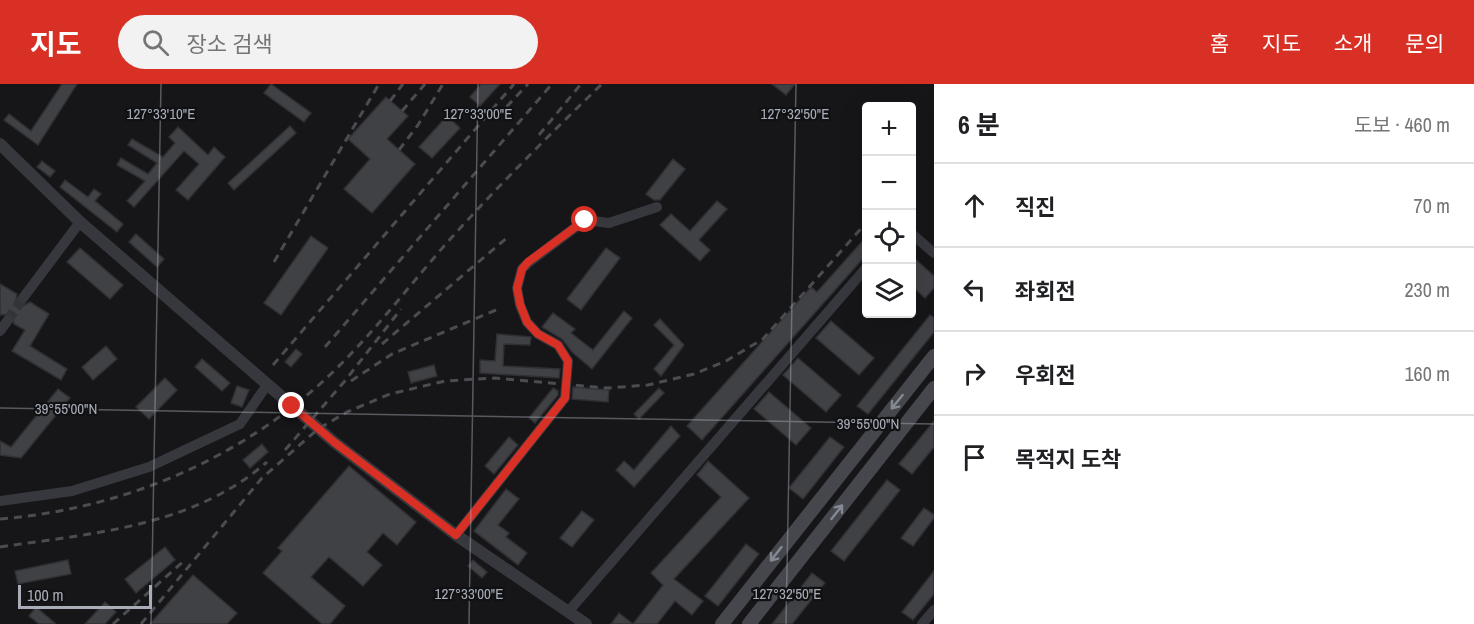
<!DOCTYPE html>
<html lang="ko">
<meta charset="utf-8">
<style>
:root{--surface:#fff;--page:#f2f2f2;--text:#202124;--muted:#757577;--line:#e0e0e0;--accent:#d93025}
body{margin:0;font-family:"Archivo Narrow","Noto Sans KR",sans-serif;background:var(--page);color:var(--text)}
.controls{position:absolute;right:18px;top:18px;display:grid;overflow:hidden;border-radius:6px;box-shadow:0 6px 24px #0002}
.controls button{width:54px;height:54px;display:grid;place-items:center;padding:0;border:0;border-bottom:2px solid var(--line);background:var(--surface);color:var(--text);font:30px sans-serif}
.scale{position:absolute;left:18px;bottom:15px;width:134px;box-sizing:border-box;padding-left:6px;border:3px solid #a8adb8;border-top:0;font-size:16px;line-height:21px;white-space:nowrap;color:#a8adb8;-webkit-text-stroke:4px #111113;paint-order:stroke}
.stop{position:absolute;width:18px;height:18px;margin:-14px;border:4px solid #d93025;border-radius:50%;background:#fff}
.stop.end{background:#d93025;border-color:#fff;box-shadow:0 2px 6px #0008}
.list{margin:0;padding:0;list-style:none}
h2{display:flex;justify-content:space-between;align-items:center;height:78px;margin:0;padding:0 24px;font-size:26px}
h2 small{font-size:20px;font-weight:400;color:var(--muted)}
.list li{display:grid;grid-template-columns:39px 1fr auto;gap:18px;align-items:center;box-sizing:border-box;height:84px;padding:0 24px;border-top:2px solid var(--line)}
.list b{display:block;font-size:22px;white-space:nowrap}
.list em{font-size:20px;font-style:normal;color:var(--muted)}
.icon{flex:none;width:33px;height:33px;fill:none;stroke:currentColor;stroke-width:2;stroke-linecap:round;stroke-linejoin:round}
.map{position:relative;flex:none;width:934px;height:540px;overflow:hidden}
header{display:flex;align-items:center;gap:36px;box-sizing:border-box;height:84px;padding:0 30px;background:var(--accent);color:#fff}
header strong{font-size:28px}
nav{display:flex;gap:33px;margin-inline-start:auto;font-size:21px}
.search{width:420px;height:54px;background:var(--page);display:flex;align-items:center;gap:15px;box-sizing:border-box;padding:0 21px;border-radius:33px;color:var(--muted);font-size:22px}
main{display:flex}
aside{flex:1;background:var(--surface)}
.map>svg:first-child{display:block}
.building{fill:#404145;stroke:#303034;stroke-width:1.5}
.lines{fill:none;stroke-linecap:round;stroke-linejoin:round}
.minor-tunnel{stroke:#333438;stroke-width:10;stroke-dasharray:10 5;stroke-linecap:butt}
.minor{stroke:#37383d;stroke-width:10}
.tertiary{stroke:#37383d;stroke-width:12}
.secondary{stroke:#45474d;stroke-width:14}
.rail{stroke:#4a4c52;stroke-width:3;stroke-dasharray:8 6;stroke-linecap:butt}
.oneway{stroke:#858993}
.route{stroke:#d93025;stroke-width:8}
.ticks{fill:none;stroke:#a8adb8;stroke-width:1.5;stroke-opacity:0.45}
.ticks-label{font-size:15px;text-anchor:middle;fill:#a8adb8;stroke:#111113;stroke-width:4.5;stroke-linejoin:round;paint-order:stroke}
</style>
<header>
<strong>지도</strong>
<div class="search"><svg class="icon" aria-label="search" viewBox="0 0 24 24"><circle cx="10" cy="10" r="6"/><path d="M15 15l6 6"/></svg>장소 검색</div>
<nav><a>홈</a><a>지도</a><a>소개</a><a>문의</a></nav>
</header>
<main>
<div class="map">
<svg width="934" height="540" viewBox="0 0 934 540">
<rect width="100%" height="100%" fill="#161618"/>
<g class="building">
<path d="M 62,0 L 77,0 L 38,61 L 4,36 L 9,30 L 31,47 Z"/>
<path d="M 271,0 L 311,29 L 304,38 L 264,9 Z"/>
<path d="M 481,0 L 500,0 L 480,22 L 470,13 Z"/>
<path d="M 772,0 L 795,0 L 786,11 Z"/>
<path d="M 386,13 L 408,32 L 387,55 L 415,80 L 372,129 L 344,105 L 370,75 L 348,55 Z"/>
<path d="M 447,32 L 460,44 L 432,74 L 419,63 Z"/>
<path d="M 290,42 L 296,49 L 234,106 L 228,99 Z"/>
<path d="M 178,43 L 208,71 L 214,63 L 225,73 L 188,116 L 176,106 L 199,80 L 184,67 L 134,123 L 127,117 L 145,97 L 117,81 L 121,74 L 148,90 L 157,79 L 128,61 L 132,55 L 163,73 L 175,59 L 169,53 Z"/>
<path d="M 673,75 L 685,85 L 660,116 L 654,116 L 646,110 Z"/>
<path d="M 42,77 L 55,87 L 50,93 L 37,83 Z"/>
<path d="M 65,96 L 88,113 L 94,105 L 101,110 L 95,117 L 123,140 L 117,148 L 60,103 Z"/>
<path d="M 717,117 L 727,125 L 699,156 L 710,166 L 700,177 L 660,141 L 671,130 L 690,147 Z"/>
<path d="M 136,150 L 164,175 L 157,183 L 129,158 Z"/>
<path d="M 311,152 L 328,164 L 281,231 L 264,219 Z"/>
<path d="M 867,152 L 867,170 L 702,356 L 687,342 L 811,203 L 817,208 Z"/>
<path d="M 80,164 L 123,201 L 110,215 L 67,178 Z"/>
<path d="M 606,164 L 620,174 L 581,226 L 567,215 Z"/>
<path d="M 912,172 L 934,192 L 934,204 L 925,214 L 912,202 Z"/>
<path d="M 0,200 L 17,210 L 16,216 L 19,220 L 25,221 L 30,218 L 49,230 L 30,262 L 67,285 L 61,296 L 12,267 L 25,246 L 14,240 L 12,230 L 0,231 Z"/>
<path d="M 624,227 L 632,234 L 592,285 L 572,268 L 562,255 L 542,243 L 553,229 L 575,245 L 571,249 L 593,266 Z"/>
<path d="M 930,231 L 934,234 L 934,248 L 868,330 L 857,322 Z"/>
<path d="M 660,235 L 684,261 L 661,292 L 654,285 L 674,261 L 654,241 Z"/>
<path d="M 831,237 L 874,274 L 859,291 L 816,254 Z"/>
<path d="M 497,250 L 531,253 L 530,261 L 504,260 L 503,282 L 560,285 L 559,294 L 480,289 L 480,276 L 495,277 Z"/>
<path d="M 106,262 L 117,275 L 93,296 L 82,283 Z"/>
<path d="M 296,265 L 302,270 L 291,283 L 285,278 Z"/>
<path d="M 798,274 L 841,311 L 826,328 L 783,291 Z"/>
<path d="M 202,275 L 230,299 L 222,307 L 195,283 Z"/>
<path d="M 434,281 L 437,292 L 411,299 L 408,288 Z"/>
<path d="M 165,294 L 177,306 L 149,335 L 136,323 Z"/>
<path d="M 237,302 L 249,306 L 242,323 L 231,319 Z"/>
<path d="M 573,303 L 609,306 L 608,318 L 572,315 Z"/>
<path d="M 553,304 L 558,307 L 558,311 L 535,339 L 529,334 Z"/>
<path d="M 659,304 L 664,309 L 639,335 L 634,330 Z"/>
<path d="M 58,305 L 70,314 L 21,374 L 0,371 L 0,357 L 11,363 Z"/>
<path d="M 769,308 L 811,344 L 796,361 L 754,325 Z"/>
<path d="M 934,337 L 934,363 L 912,390 L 899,380 Z"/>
<path d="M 671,342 L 680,352 L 634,403 L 616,386 L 624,377 L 634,386 Z"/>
<path d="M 509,353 L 518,361 L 494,390 L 485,382 Z"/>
<path d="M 830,353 L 844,363 L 803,415 L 789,404 Z"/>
<path d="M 262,360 L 268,368 L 250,384 L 243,376 Z"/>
<path d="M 708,377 L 749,414 L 674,495 L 703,517 L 692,531 L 675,517 L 657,540 L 633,540 L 663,501 L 651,489 L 721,413 L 697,391 Z"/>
<path d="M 349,382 L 416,438 L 397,461 L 383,449 L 367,468 L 382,481 L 363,502 L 329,473 L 311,493 L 345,522 L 330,540 L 322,540 L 263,489 L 282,467 L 278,464 Z"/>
<path d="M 887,396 L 900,406 L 844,477 L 831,467 Z"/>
<path d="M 506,405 L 519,415 L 498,441 L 509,449 L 506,453 L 527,469 L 518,481 L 474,447 Z"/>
<path d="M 924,424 L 934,431 L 934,434 L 913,462 L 901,454 Z"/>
<path d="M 582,427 L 594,436 L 572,463 L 560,454 Z"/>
<path d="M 746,460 L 759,470 L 718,522 L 705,512 Z"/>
<path d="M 165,463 L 175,476 L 136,509 L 125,495 Z"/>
<path d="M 68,476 L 71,490 L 18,500 L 15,487 Z"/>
<path d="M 473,476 L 487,488 L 482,494 L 468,482 Z"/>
<path d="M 934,487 L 934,510 L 913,536 L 902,528 Z"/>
<path d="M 812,489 L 825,499 L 792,540 L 772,540 Z"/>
<path d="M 193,491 L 237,529 L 227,540 L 150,540 Z"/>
<path d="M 105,518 L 116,528 L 105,540 L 85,540 Z"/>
<path d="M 36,523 L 56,540 L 39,540 L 29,532 Z"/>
<path d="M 619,529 L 633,540 L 611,540 Z"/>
</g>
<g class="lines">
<path class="minor-tunnel" d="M 8,236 L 23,214"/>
<g class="minor">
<path d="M 912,150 L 934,169"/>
<path d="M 23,214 L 80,138"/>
<path d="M 0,247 L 8,236"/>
<path d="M 0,417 L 72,407 L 149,383 L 240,340 L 267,301"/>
<path d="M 456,451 L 565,314 L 568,277 L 558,261 L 538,250 L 527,238 L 520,221 L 517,204 L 522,185 L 528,179 L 585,136 L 609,139 L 657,123"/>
<path d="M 568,528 L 866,184"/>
<path d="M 922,540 L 934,526"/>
</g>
<path class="tertiary" d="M 0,60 L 80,138 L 334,358 L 456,451 L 586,540"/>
<g class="secondary">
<path d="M 722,540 L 934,272"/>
<path d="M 749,540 L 934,304"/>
</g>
<g class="rail">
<path d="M 390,17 L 403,0"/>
<path d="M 402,27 L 425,0"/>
<path d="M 497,33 L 528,0"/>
<path d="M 539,51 L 581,0"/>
<path d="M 399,66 L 418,41 L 443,0"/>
<path d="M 274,178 L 379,0"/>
<path d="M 382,260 L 509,152"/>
<path d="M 325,263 L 552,0"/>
<path d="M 273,281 L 514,0"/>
<path d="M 351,297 L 392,270 L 496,226"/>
<path d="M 285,366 L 344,298 L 401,225"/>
<path d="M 0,435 C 119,425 230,380 320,300 C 369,256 409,201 453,152 C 501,99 551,49 602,0"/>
<path d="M 0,463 C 94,449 192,443 267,378"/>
<path d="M 113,540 L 185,476"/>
<path d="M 141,540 L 262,394 L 318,345 L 347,328 L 390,310 L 445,297 L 495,294 L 607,304 L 648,301 L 694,290 L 726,277 L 763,255 L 866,139"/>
</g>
</g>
<defs><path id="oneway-shaft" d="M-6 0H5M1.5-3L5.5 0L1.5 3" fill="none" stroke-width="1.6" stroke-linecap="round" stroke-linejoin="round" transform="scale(1.5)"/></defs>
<g class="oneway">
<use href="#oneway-shaft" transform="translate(897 318) rotate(129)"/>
<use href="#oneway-shaft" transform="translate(837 428) rotate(-52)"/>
<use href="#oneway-shaft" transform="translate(776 470) rotate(128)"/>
</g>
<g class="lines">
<path class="route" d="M 292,322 L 334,358 L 456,451 L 565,314 L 568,277 L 558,261 L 538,250 L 527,238 L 520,220 L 517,204 L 522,185 L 528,178 L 585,136"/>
</g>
<path class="ticks" d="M 0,324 L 934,340M 151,540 L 161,0M 469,540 L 478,0M 786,540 L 796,0"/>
<g class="ticks-label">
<text x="161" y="35">127°33'10"E</text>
<text x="478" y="35">127°33'00"E</text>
<text x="795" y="35">127°32'50"E</text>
<text x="66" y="330">39°55'00"N</text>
<text x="868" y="345">39°55'00"N</text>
<text x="469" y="515">127°33'00"E</text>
<text x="787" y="515">127°32'50"E</text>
</g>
</svg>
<div class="controls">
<button>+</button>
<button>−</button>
<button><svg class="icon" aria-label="locate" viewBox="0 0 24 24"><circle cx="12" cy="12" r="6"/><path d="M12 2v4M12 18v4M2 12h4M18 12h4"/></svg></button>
<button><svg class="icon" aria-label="layers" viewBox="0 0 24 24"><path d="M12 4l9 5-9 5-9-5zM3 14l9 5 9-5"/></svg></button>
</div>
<div class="scale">100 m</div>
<div class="stop" style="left:585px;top:136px"></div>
<div class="stop end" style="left:292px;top:322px"></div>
</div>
<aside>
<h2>6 분<small>도보 · 460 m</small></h2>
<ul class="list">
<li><svg class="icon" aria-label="ahead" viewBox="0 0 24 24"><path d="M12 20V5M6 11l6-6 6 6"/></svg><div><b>직진</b></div><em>70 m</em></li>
<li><svg class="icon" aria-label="left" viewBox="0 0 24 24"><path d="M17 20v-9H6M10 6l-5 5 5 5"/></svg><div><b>좌회전</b></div><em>230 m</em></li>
<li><svg class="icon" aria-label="right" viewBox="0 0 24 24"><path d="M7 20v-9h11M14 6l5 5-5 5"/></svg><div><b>우회전</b></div><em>160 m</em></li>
<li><svg class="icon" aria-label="arrive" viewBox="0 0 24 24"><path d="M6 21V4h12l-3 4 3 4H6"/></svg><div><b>목적지 도착</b></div></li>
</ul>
</aside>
</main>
